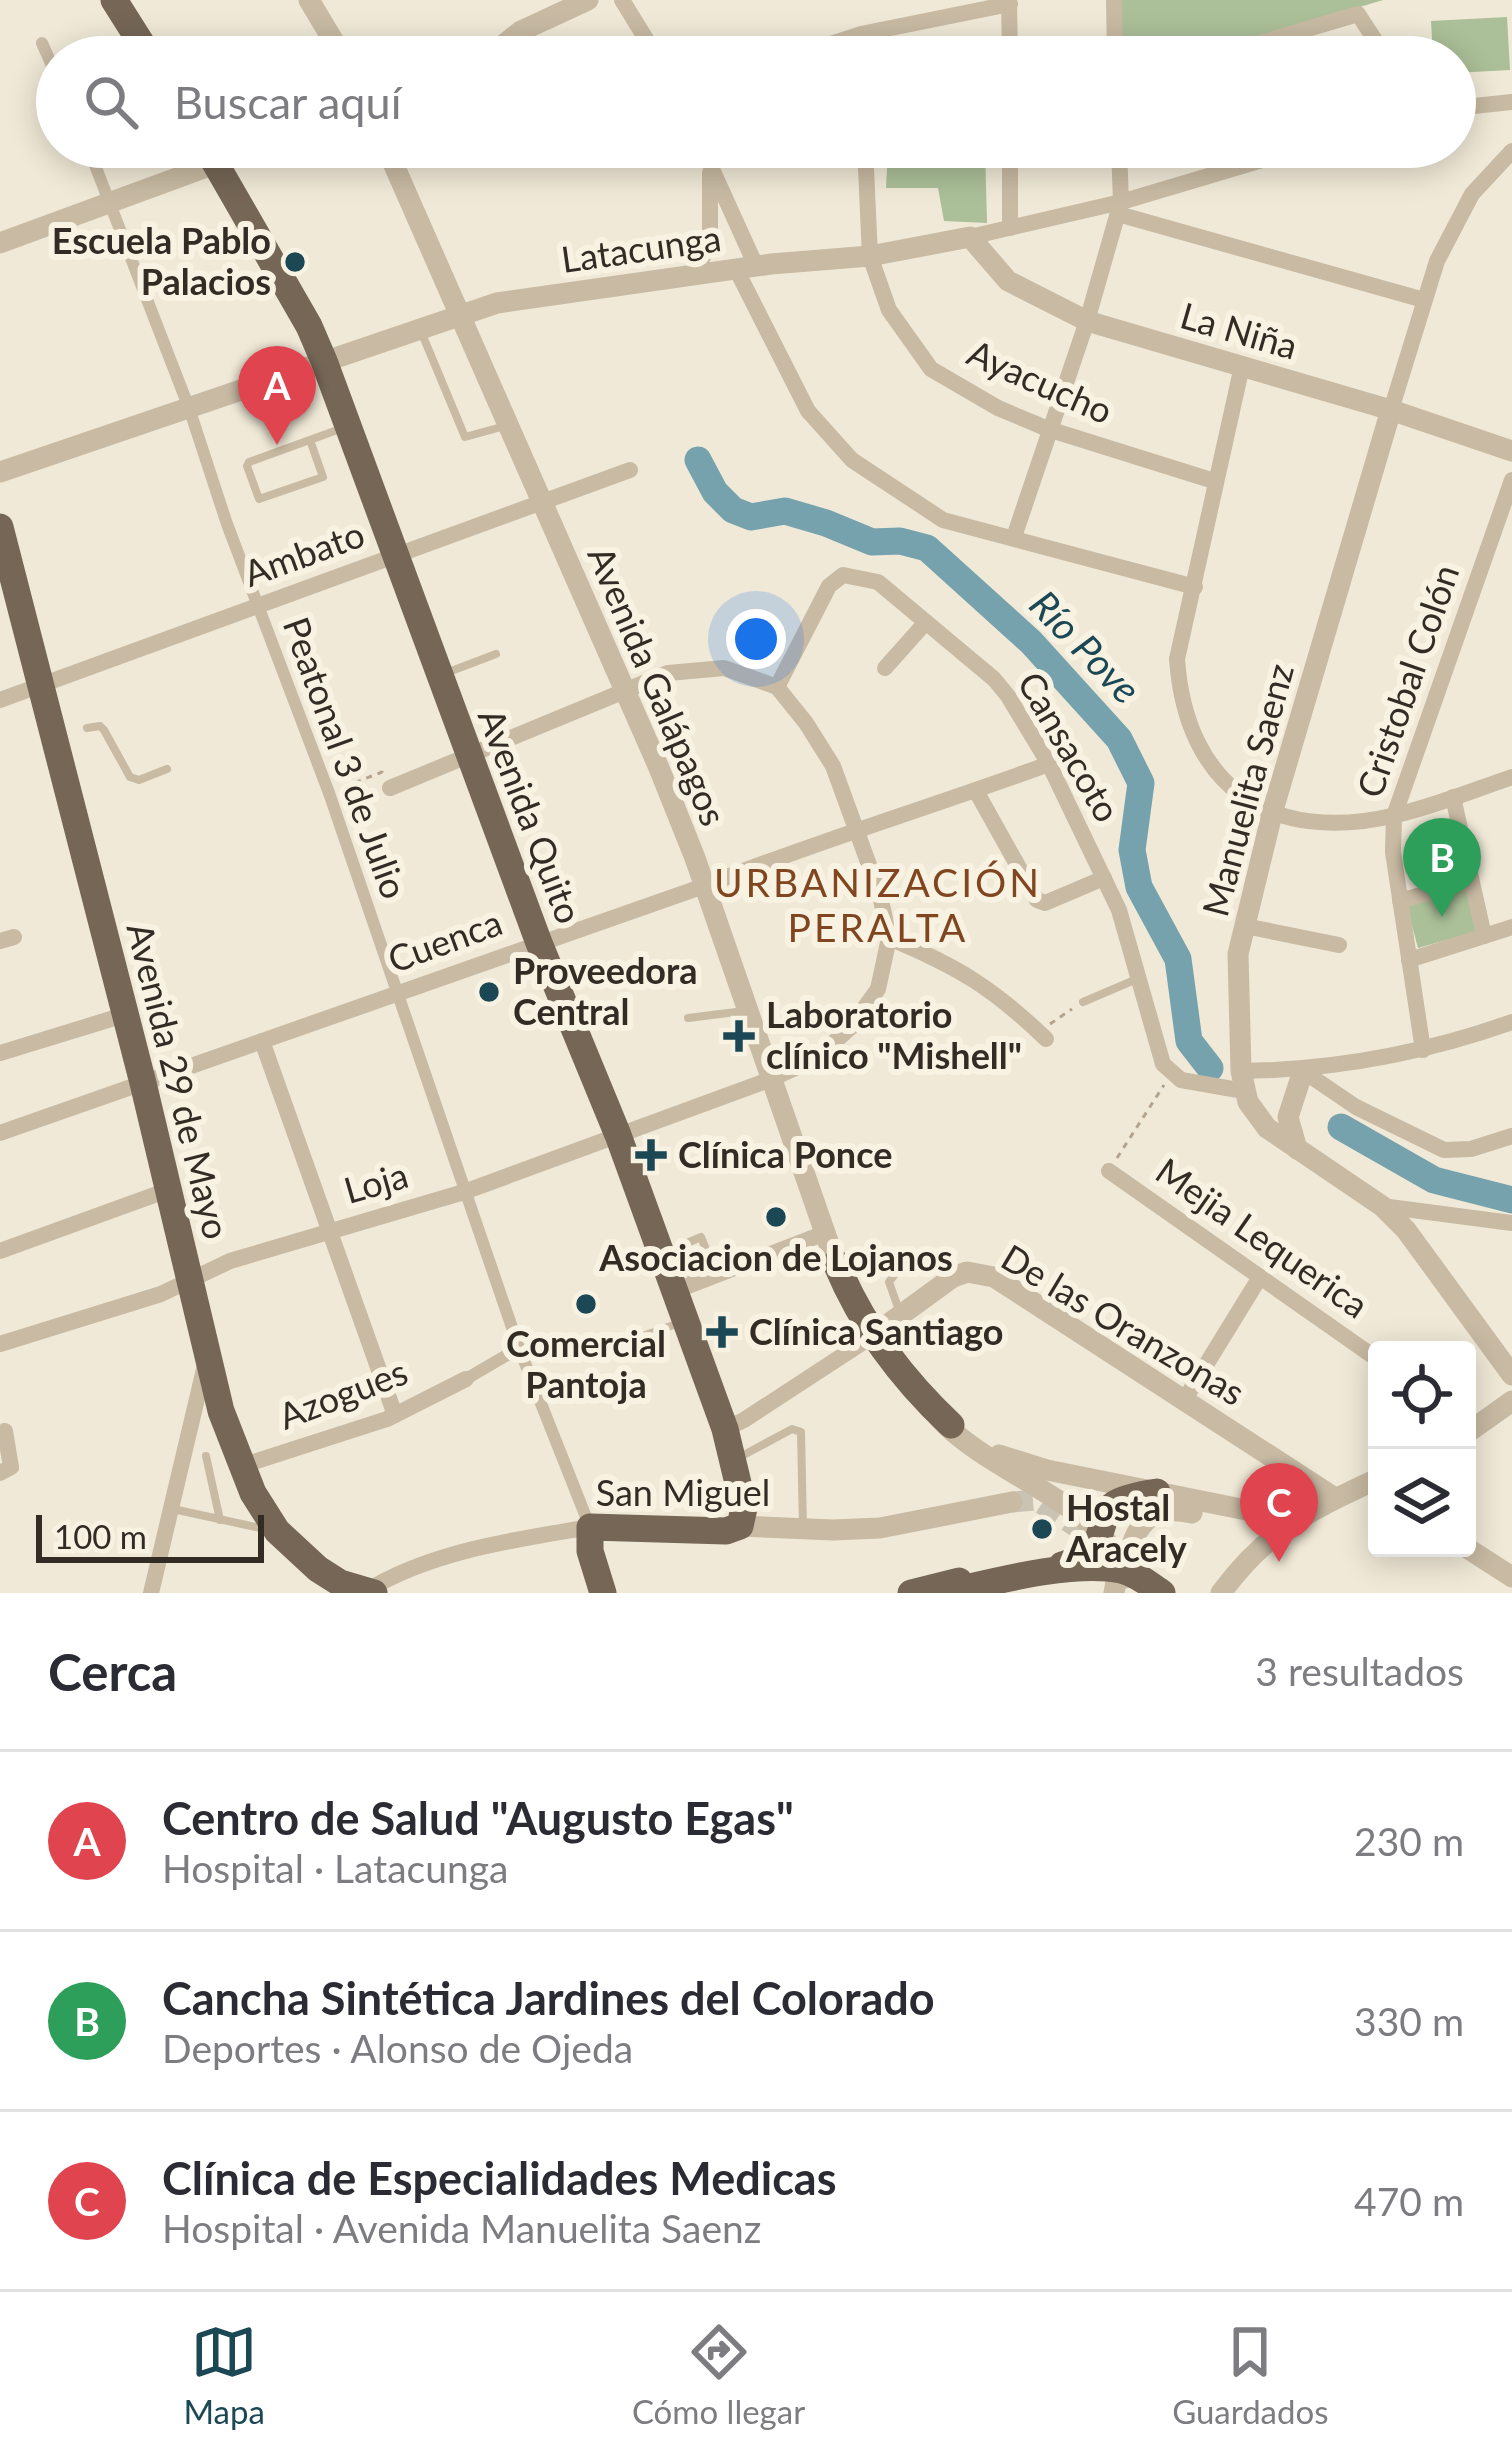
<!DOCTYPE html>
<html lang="es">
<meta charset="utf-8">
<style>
:root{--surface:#fff;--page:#f2f2f3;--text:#2b2b33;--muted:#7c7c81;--line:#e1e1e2;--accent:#1c4754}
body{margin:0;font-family:Lato,sans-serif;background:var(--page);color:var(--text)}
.controls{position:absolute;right:36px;bottom:36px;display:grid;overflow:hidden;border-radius:12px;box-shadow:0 6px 30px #0003}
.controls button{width:108px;height:108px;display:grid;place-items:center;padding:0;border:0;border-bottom:3px solid var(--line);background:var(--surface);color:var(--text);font:60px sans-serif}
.scale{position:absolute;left:36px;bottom:30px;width:228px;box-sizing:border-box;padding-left:12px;border:6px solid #332c25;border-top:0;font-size:33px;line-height:42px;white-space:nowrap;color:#332c25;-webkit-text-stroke:9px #f8f2e3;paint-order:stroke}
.you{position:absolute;left:756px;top:639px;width:42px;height:42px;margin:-30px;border:9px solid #fff;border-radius:50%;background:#1a73e8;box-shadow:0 0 0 18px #1a73e833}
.badge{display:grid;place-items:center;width:78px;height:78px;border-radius:50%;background:var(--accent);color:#fff;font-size:39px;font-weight:700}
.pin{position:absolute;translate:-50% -99px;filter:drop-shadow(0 3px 6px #0008)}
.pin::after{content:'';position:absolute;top:63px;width:42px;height:36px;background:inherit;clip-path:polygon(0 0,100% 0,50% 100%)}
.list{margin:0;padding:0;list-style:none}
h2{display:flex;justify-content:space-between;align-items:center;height:156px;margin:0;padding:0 48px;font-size:51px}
h2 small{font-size:39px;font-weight:400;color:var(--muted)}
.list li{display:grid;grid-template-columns:78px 1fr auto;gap:36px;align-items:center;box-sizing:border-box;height:180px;padding:0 48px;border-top:3px solid var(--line)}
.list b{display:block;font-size:45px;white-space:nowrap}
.list p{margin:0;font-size:39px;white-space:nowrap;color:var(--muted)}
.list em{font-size:39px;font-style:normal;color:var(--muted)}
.icon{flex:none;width:66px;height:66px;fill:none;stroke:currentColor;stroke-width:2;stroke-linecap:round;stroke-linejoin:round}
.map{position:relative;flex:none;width:1512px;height:1593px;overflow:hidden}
.search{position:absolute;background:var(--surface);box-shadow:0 6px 30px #0003;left:36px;right:36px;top:36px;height:132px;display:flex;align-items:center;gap:30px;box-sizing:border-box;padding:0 42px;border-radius:66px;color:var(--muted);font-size:45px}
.sheet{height:696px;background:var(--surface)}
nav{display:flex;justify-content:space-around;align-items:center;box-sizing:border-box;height:168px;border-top:3px solid var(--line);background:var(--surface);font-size:33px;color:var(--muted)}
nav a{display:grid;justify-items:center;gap:6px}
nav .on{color:var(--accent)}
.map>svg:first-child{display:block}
.green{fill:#abbf98}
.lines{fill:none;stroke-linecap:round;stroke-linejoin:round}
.river{stroke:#76a2ad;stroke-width:27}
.tertiary-tunnel{stroke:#cac3b3;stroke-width:21;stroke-dasharray:21 10;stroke-linecap:butt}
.path{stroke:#b4a48e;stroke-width:3;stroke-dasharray:6 6;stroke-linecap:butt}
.service{stroke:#c8baa3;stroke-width:8}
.pedestrian{stroke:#c8baa3;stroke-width:12}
.minor{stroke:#c8baa3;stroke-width:16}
.tertiary{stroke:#c8baa3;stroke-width:21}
.primary{stroke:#756656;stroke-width:27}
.poi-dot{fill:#1c4754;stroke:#f8f2e3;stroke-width:4.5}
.labels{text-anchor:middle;stroke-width:12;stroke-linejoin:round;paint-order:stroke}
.poi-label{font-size:36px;font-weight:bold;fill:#332c25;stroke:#f8f2e3;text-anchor:start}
.street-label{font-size:36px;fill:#332c25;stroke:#f8f2e3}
.water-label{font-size:39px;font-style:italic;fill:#1c4754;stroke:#f8f2e3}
.neighbourhood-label{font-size:39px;letter-spacing:3px;fill:#81461f;stroke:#f8f2e3}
</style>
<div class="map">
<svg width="1512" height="1593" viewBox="0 0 1512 1593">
<rect width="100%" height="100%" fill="#f0e9d7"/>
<g class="green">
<path d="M 1114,0 L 1383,0 L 1194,57 L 1115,57 Z"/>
<path d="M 1507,17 L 1510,70 L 1455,73 L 1455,57 L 1433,57 L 1431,21 Z"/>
<path d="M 888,147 L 985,147 L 987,223 L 944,221 L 938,188 L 886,188 Z"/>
<path d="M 1466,887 L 1478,931 L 1418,948 L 1406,903 Z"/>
</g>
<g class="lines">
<g class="river">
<path d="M 698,460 L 715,492 L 733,510 L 751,517 L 785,511 L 826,523 L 872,542 L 900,541 L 927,548 L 1031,642 L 1119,739 L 1141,783 L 1132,850 L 1139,887 L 1178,959 L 1189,1041 L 1210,1068"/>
<path d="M 1341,1127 L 1434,1180 L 1512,1200"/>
</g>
<path class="tertiary-tunnel" d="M 1012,1502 L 1036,1500 L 1100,1543"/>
<g class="path">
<path d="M 344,787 L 382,772 L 384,775"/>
<path d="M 1050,1024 L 1072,1009"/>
<path d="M 1117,1158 L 1164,1085"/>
</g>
<g class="service">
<path d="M 420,329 L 465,437 L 505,426"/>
<path d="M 310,440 L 323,477 L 259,499 L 247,466 L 249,462 L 340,429"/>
<path d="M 446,673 L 496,654"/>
<path d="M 87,728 L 100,726 L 104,730 L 130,777 L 139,780 L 167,769"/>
<path d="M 1083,1002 L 1137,979"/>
<path d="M 688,1018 L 744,1011"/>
<path d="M 693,1283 L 680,1246 L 701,1237 L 717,1276"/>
<path d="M 900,1313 L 889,1282 L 911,1253"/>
<path d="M 604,1350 L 679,1323"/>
<path d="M 206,1456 L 220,1520"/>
<path d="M 740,1457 L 792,1429 L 801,1432 L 803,1527"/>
<path d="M 173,1509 L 269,1530"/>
</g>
<g class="pedestrian">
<path d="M 42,43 L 57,77"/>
<path d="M 88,147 L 189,408 L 227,524 L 329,793 L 519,1348 L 590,1527"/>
<path d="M 466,1379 L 519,1348"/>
</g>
<g class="minor">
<path d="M 622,0 L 657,57"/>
<path d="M 1009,0 L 1010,57"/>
<path d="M 1114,0 L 1115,57"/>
<path d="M 790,57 L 861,34 L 1010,4"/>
<path d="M 1213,57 L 1358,14 L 1386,57"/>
<path d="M 1455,108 L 1512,102"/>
<path d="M 702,147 L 756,266"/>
<path d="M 865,147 L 870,256 L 889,310 L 931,369 L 998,408 L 1048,429 L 1214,481"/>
<path d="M 1118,214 L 1424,300"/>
<path d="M 1010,228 L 1010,147"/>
<path d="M 970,237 L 1121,202 L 1306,147"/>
<path d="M 736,269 L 808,411 L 852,460 L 943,520 L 1195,587"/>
<path d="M 697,273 L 710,238 L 710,173"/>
<path d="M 1242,366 L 1177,659 C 1186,788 1272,845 1396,815 C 1435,806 1474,790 1512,777"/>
<path d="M 1391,410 L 1437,261 L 1472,194 L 1512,151"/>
<path d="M 1014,537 L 1087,321 L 1121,202 L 1119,147"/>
<path d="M 885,668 L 926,622"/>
<path d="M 777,687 L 829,586 L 843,575 L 878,582 L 994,679 L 1008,696 L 1049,764 L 1119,910 L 1163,1064 L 1181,1080 L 1244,1091"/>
<path d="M 0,700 L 630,470"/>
<path d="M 976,791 L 1037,900 L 1045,903 L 1104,878"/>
<path d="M 1453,797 L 1484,936"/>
<path d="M 1400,901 L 1469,881"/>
<path d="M 1245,926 L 1339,945"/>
<path d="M 889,938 C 957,966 993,988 1046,1039"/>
<path d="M 0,941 L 14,937"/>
<path d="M 1409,960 L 1512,927"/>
<path d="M 262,1041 L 395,1415"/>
<path d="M 1423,1050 L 1393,852 L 1394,816 L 1512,480"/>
<path d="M 0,1053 L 124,1015"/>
<path d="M 1241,1071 C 1334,1070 1425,1053 1512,1022"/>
<path d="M 1303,1071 L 1356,1107 L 1444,1150 L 1471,1149 L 1512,1136"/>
<path d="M 0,1133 L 704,886 C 818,841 934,806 1049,764"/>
<path d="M 1109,1171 L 1377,1359"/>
<path d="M 1382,1206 L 1512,1223"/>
<path d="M 0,1251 L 168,1190"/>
<path d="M 675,1291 L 825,1233"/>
<path d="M 0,1344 L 161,1294 L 230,1261 L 464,1192 L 769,1080 L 815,1059 L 850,1028 L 878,989 L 889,938 L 880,895 L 833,766 L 806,723 L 777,687 L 724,668 L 668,673 L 390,788"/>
<path d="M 1185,1399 L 1260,1277"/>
<path d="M 725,1429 L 744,1420 L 871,1337"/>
<path d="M 241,1466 L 387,1419 L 466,1379"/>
<path d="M 0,1473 L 11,1467 L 5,1431"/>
<path d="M 151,1593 L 205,1365"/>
<path d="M 363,1593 C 429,1551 514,1540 590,1527"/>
</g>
<g class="tertiary">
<path d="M 309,0 L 343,57"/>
<path d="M 488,57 L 521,31 L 588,0"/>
<path d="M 386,147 L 659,768 L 695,858 L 840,1276"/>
<path d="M 0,243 L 261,147"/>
<path d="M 1391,410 L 1273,810 L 1238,954 L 1241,1071 L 1248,1102 L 1267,1128 L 1382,1206 L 1406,1230 L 1512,1375"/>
<path d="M 0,472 L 497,303 L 771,264 L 870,256 L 970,237 L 1008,281 L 1087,321 L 1391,410 L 1512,451"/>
<path d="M 1297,1149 L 1288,1117 L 1303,1071"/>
<path d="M 876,1333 L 953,1277 L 967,1272 L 994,1277 L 1335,1498"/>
<path d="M 939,1418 C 983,1467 1081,1499 1111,1548 C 1120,1563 1117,1577 1114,1593"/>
<path d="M 1467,1433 L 1512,1401"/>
<path d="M 999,1455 L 1047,1470 L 1271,1515 L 1314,1508"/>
<path d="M 740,1526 L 833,1530 L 880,1528 L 1012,1502"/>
<path d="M 1467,1548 L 1512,1577"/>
<path d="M 1124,1578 C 1132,1535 1141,1502 1192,1513"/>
<path d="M 1221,1593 C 1267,1530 1309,1511 1377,1479"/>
</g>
<g class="primary">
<path d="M 114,0 L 150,57"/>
<path d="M 206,147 L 309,326 L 324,361 L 539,943 L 618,1135 L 725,1429 L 744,1508 L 740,1526 L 726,1531 L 590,1527 L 590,1551 L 603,1593"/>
<path d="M 0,527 L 143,1083 L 221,1411 L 253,1493 L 277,1531 L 318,1569 L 340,1583 L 374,1593"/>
<path d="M 836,1263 C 861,1324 902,1379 951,1425"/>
<path d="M 1062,1565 L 1089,1556 C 1116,1514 1088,1502 1157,1492"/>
<path d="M 911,1593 L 959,1581"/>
<path d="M 944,1593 C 992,1582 1073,1560 1121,1570 C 1136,1573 1150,1585 1162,1593"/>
</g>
</g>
<g class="poi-dot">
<circle cx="295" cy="262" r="12"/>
<circle cx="489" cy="992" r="12"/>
<path d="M733 1018h12v12h12v12h-12v12h-12v-12h-12v-12h12z"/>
<path d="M645 1137h12v12h12v12h-12v12h-12v-12h-12v-12h12z"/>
<circle cx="776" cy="1217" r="12"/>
<circle cx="586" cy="1304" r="12"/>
<path d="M716 1314h12v12h12v12h-12v12h-12v-12h-12v-12h12z"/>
<circle cx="1042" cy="1529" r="12"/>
</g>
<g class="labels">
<g class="poi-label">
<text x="271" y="254" text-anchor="end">Escuela Pablo<tspan x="271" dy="41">Palacios</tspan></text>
<text x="513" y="984">Proveedora<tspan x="513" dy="41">Central</tspan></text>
<text x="766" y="1028">Laboratorio<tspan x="766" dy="41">clínico "Mishell"</tspan></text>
<text x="678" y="1168">Clínica Ponce</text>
<text x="776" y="1271" text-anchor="middle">Asociacion de Lojanos</text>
<text x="749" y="1345">Clínica Santiago</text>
<text x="586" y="1357" text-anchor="middle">Comercial<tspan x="586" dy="41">Pantoja</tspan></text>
<text x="1066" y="1521">Hostal<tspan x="1066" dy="41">Aracely</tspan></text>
</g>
<g class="street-label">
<text transform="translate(641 249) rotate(-8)" y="13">Latacunga</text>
<text transform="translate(1239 331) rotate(16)" y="13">La Niña</text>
<text transform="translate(1040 382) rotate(24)" y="13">Ayacucho</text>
<text transform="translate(304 554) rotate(-20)" y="13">Ambato</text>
<text transform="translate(1408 681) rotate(-71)" y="13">Cristobal Colón</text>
<text transform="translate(657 686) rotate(67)" y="13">Avenida Galápagos</text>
<text transform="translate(1069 747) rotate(60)" y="13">Cansacoto</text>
<text transform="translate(345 758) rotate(70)" y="13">Peatonal 3 de Julio</text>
<text transform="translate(1248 790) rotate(-75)" y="13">Manuelita Saenz</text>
<text transform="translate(530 816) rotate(69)" y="13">Avenida Quito</text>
<text transform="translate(445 941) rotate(-20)" y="13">Cuenca</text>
<text transform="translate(178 1081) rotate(76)" y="13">Avenida 29 de Mayo</text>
<text transform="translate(376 1183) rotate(-16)" y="13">Loja</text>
<text transform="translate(1262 1238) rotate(35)" y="13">Mejia Lequerica</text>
<text transform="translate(1123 1325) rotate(31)" y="13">De las Oranzonas</text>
<text transform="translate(343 1394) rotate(-21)" y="13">Azogues</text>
<text x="683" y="1506">San Miguel</text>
</g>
<g class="water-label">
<text transform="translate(1085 647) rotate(46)" y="14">Río Pove</text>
</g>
<g class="neighbourhood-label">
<text x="878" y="897">URBANIZACIÓN<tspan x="878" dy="45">PERALTA</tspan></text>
</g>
</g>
</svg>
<div class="controls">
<button><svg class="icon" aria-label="locate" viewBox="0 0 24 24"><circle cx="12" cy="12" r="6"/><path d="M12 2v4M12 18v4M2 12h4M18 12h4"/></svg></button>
<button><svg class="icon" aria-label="layers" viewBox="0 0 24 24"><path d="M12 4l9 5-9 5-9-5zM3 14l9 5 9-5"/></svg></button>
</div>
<div class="scale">100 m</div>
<div class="you"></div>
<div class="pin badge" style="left:277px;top:445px;background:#e0444e">A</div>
<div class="pin badge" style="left:1442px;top:917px;background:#2e9e5b">B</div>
<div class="pin badge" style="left:1279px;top:1562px;background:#e0444e">C</div>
<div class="search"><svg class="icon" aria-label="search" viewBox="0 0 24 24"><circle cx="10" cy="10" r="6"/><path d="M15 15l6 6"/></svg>Buscar aquí</div>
</div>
<section class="sheet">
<h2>Cerca<small>3 resultados</small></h2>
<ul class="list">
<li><span class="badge" style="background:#e0444e">A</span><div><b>Centro de Salud &quot;Augusto Egas&quot;</b><p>Hospital · Latacunga</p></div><em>230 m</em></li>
<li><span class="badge" style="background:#2e9e5b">B</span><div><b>Cancha Sintética Jardines del Colorado</b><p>Deportes · Alonso de Ojeda</p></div><em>330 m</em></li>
<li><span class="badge" style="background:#e0444e">C</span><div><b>Clínica de Especialidades Medicas</b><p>Hospital · Avenida Manuelita Saenz</p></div><em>470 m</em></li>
</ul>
</section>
<nav>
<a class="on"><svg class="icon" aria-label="map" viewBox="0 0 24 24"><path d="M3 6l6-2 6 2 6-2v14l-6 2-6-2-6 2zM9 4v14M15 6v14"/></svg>Mapa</a>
<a><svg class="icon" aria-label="directions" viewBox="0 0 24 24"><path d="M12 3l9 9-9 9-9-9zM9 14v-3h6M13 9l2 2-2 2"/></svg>Cómo llegar</a>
<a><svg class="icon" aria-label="saved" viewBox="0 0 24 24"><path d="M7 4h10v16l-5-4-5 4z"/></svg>Guardados</a>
</nav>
